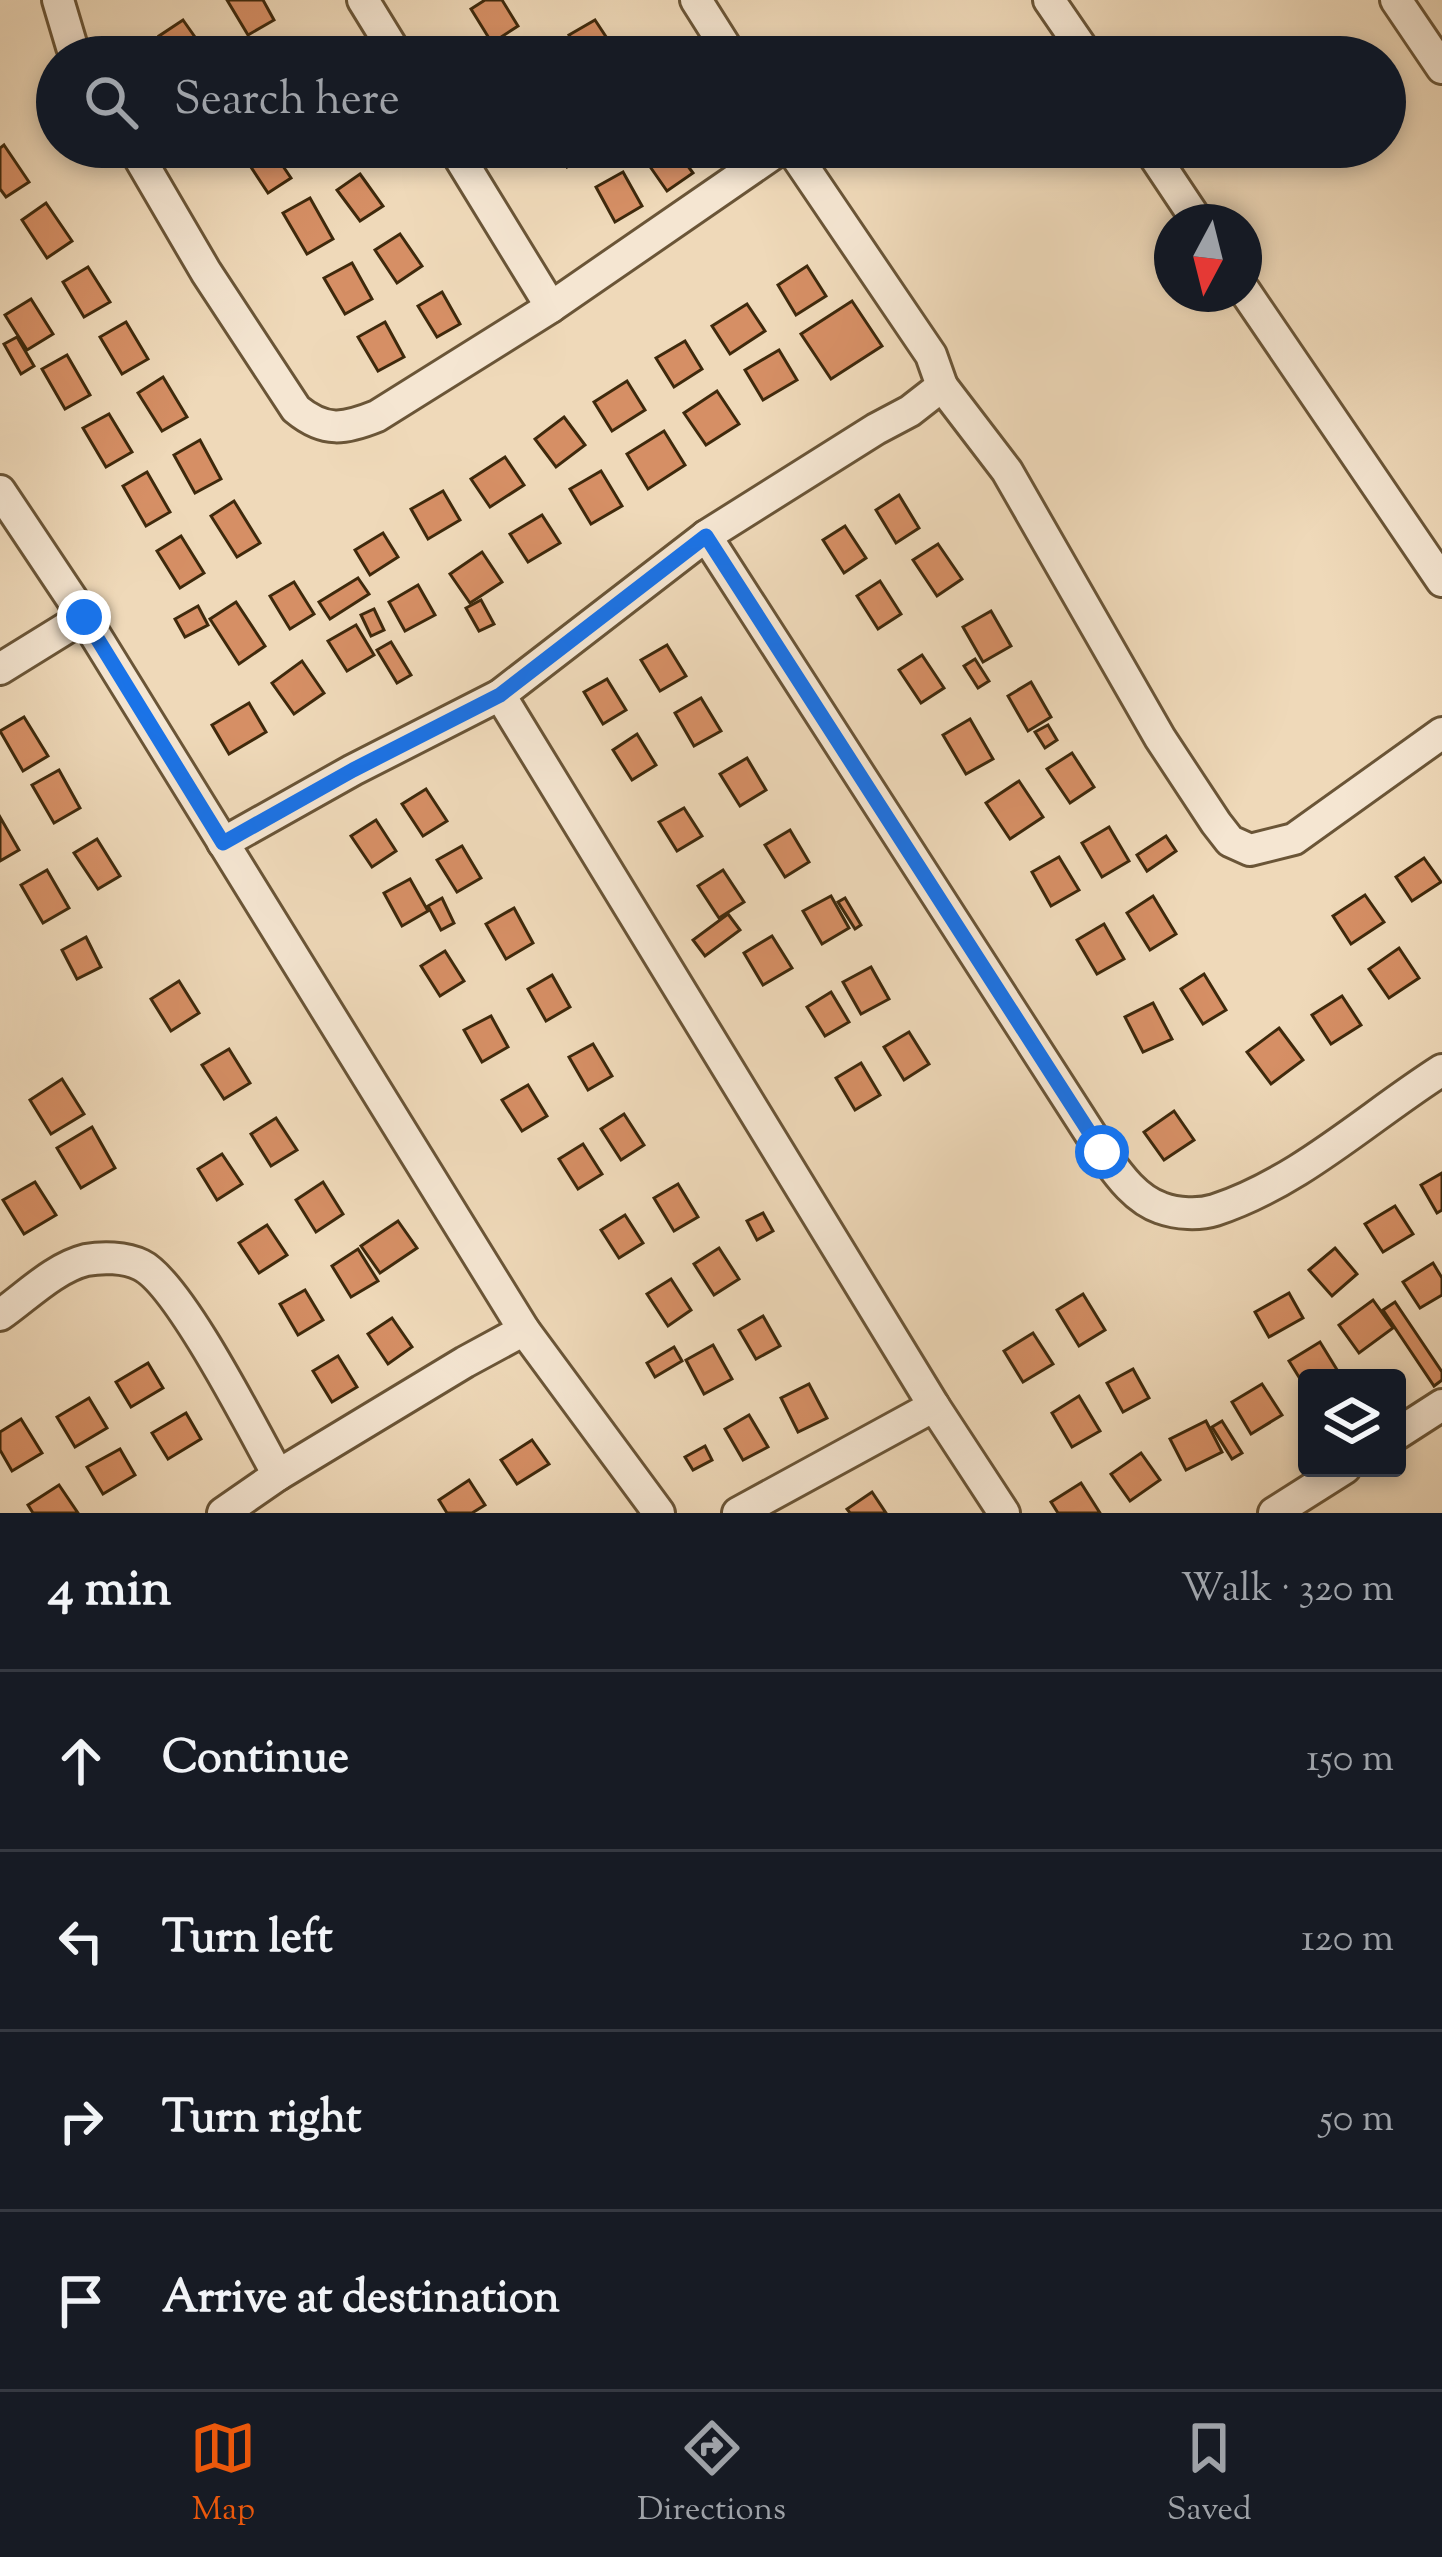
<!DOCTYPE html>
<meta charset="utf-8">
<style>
:root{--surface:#171b24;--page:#242831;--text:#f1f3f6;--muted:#9ea1a6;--line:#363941;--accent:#ea580c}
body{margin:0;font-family:"Sorts Mill Goudy",serif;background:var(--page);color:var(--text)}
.controls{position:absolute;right:36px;bottom:36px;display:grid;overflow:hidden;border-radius:12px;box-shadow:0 6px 18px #0003}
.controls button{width:108px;height:108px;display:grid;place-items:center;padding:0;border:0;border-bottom:3px solid var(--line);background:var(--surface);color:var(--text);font:60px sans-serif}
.compass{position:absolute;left:1154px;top:204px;width:108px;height:108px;border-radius:50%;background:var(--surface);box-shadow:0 6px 18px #0003;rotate:187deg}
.stop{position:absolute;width:36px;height:36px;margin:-27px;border:9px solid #1a73e8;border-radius:50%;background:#fff}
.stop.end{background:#1a73e8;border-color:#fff;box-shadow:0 3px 12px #0008}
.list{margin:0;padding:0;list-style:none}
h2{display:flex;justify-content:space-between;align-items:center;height:156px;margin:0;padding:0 48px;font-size:51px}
h2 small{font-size:39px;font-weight:400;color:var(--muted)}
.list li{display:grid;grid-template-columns:78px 1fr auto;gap:36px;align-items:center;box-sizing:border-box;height:180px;padding:0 48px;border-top:3px solid var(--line)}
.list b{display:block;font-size:45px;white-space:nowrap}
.list em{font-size:39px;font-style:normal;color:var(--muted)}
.icon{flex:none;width:66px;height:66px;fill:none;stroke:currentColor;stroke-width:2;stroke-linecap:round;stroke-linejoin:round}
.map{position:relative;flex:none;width:1442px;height:1513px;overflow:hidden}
.search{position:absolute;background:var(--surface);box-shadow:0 6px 18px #0003;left:36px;right:36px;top:36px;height:132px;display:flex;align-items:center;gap:30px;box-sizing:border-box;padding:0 42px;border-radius:66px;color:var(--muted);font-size:45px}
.sheet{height:876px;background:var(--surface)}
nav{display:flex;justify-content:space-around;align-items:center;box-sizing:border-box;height:168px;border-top:3px solid var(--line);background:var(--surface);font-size:33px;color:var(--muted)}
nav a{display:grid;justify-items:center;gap:6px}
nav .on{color:var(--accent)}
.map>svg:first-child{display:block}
.building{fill:#d68f65;stroke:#3e290c;stroke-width:3}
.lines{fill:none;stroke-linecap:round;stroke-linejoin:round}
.minor-casing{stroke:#6a5537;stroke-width:36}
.minor{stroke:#f5e6d2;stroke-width:30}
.route{stroke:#1a73e8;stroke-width:15}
</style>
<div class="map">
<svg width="1442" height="1513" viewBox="0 0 1442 1513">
<rect width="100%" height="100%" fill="#efd9b9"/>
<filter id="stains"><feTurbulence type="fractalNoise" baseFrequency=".00167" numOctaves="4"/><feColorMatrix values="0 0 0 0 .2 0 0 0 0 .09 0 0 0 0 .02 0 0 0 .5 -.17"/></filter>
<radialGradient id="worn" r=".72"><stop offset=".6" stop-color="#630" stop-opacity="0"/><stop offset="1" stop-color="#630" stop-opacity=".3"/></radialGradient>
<g class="building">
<path d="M 227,0 L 263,0 L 274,20 L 248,35 Z"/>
<path d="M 485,0 L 502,0 L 518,26 L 492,43 L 471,9 Z"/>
<path d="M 183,20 L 209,57 L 174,57 L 159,36 Z"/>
<path d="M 595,20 L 618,55 L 614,57 L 583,57 L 569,35 Z"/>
<path d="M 4,145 L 29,182 L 6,197 L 0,189 L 0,148 Z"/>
<path d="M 256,147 L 270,147 L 291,178 L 268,193 L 243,155 Z"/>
<path d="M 554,147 L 593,147 L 594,149 L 567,167 Z"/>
<path d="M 660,147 L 674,147 L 693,173 L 667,191 L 644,158 Z"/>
<path d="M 623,172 L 642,206 L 615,222 L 596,187 Z"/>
<path d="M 360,174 L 383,206 L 360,221 L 337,190 Z"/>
<path d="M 310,198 L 333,239 L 307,254 L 283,213 Z"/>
<path d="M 46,203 L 72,241 L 47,258 L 22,220 Z"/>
<path d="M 400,234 L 422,266 L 397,283 L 375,250 Z"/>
<path d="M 352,263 L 372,299 L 345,314 L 324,278 Z"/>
<path d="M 807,266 L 826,296 L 796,315 L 778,285 Z"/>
<path d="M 88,267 L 110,302 L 84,317 L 63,282 Z"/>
<path d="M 442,292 L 460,324 L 437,337 L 418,306 Z"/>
<path d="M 31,299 L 53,334 L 27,350 L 5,315 Z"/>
<path d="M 852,301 L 882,346 L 831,379 L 801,334 Z"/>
<path d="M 747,304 L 765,331 L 730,354 L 712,326 Z"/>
<path d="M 126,322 L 148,359 L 122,374 L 100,337 Z"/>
<path d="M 385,322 L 404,357 L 378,371 L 358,337 Z"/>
<path d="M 17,337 L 34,366 L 21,374 L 4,344 Z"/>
<path d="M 685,341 L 702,369 L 674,387 L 656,358 Z"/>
<path d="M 779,350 L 797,380 L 763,400 L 745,370 Z"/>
<path d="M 67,355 L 90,395 L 65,409 L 42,369 Z"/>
<path d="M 163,377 L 187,417 L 162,431 L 138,393 Z"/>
<path d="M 627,381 L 645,410 L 612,431 L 594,402 Z"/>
<path d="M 717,391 L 739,424 L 706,445 L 684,413 Z"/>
<path d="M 109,414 L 132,452 L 106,467 L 83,428 Z"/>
<path d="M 564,417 L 585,445 L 556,467 L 535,439 Z"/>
<path d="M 664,431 L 685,465 L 648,489 L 627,454 Z"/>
<path d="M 200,440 L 221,479 L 195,493 L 174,455 Z"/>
<path d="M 505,457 L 524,485 L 490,507 L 471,479 Z"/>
<path d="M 601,471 L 622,506 L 591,524 L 570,489 Z"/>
<path d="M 147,472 L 170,512 L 146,526 L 123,486 Z"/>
<path d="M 443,491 L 460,520 L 428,539 L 411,509 Z"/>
<path d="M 899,495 L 919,528 L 896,543 L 876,510 Z"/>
<path d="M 234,501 L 260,543 L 237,557 L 211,516 Z"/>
<path d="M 542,515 L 560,543 L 528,562 L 510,534 Z"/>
<path d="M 845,526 L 866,558 L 844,573 L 823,540 Z"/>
<path d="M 383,533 L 398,557 L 370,575 L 355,550 Z"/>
<path d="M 181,536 L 204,573 L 180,588 L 157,551 Z"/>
<path d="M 938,544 L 962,579 L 937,596 L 913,560 Z"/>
<path d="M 482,552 L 502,582 L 470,603 L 450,574 Z"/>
<path d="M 358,578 L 369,594 L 330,619 L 319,602 Z"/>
<path d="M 880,581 L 901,614 L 878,629 L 857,596 Z"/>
<path d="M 294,582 L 314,614 L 290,629 L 270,596 Z"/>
<path d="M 418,585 L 435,615 L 405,631 L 389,602 Z"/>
<path d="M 481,600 L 494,624 L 479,631 L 466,608 Z"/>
<path d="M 236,602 L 265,646 L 239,664 L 210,619 Z"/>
<path d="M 198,606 L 208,625 L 185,637 L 175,619 Z"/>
<path d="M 374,609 L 384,630 L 371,636 L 361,615 Z"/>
<path d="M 991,611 L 1011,646 L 983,662 L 963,627 Z"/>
<path d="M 356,625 L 374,655 L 347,671 L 328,641 Z"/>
<path d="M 391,642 L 411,675 L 397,683 L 377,650 Z"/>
<path d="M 667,645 L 686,676 L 660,691 L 641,660 Z"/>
<path d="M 922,655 L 944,688 L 921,703 L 899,670 Z"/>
<path d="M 975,659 L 989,681 L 978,688 L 964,666 Z"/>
<path d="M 302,661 L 324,693 L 294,714 L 272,683 Z"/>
<path d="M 607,679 L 626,710 L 603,724 L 584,692 Z"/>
<path d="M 1031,682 L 1051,717 L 1028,731 L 1008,696 Z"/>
<path d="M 701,698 L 721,731 L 694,746 L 675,713 Z"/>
<path d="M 249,703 L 266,732 L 229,754 L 212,725 Z"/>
<path d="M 24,717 L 48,756 L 23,771 L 0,731 Z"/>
<path d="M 970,719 L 993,759 L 966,774 L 943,735 Z"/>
<path d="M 1048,725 L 1057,740 L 1045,748 L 1035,732 Z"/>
<path d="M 637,734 L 656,765 L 632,780 L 613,750 Z"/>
<path d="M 1072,753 L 1094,787 L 1070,803 L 1047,769 Z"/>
<path d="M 747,758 L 766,790 L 740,806 L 720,774 Z"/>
<path d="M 59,770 L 80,808 L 54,823 L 32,785 Z"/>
<path d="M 1019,781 L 1043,817 L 1010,839 L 986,803 Z"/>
<path d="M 426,789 L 447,821 L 423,836 L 402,804 Z"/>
<path d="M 684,808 L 702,836 L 677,851 L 659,822 Z"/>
<path d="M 0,817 L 19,850 L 0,861 Z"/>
<path d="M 376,820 L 396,851 L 372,867 L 351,836 Z"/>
<path d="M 1109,827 L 1129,861 L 1102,877 L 1082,843 Z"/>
<path d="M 790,830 L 809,862 L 785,877 L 765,845 Z"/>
<path d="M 1166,836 L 1176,851 L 1147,871 L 1137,855 Z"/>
<path d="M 97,839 L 120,876 L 98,889 L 74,853 Z"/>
<path d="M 462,846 L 481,878 L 457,892 L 437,860 Z"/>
<path d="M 1059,857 L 1079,890 L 1051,906 L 1032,872 Z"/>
<path d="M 1424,858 L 1441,882 L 1412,901 L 1396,877 Z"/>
<path d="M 47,870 L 69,908 L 43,923 L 21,885 Z"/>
<path d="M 723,870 L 744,902 L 719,918 L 698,886 Z"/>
<path d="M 410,879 L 428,911 L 402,926 L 384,893 Z"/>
<path d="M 1365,895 L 1384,922 L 1351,944 L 1333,916 Z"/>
<path d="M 831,896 L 849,928 L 822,944 L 803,911 Z"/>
<path d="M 1153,896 L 1176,934 L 1150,950 L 1127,913 Z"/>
<path d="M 442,898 L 454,923 L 441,930 L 428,906 Z"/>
<path d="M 845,898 L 861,925 L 855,929 L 838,902 Z"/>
<path d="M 514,908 L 533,943 L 506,959 L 486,924 Z"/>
<path d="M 728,914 L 740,930 L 705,956 L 693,940 Z"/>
<path d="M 1104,924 L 1124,959 L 1097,974 L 1077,940 Z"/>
<path d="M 772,936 L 792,968 L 763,985 L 744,953 Z"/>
<path d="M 86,937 L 101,967 L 77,979 L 62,950 Z"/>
<path d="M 1399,948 L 1419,978 L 1389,998 L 1369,969 Z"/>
<path d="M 445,951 L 464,981 L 440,996 L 421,966 Z"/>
<path d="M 871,967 L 889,999 L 861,1014 L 843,982 Z"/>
<path d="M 1204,974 L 1226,1010 L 1203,1024 L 1181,989 Z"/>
<path d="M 552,975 L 570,1007 L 546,1021 L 528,989 Z"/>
<path d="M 179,981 L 199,1013 L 171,1031 L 151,999 Z"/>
<path d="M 831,992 L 849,1022 L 825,1036 L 807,1007 Z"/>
<path d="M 1342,996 L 1361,1025 L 1331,1044 L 1312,1015 Z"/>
<path d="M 1153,1003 L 1172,1039 L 1143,1052 L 1125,1017 Z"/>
<path d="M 491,1016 L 508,1047 L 482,1062 L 464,1030 Z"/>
<path d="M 1279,1028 L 1303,1060 L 1271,1084 L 1247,1052 Z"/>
<path d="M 909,1032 L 929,1064 L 904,1080 L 884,1047 Z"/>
<path d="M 593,1044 L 612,1076 L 588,1090 L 569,1057 Z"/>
<path d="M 229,1049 L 250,1083 L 224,1099 L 202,1065 Z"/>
<path d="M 861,1063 L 880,1095 L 855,1110 L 836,1078 Z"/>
<path d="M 62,1079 L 84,1114 L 51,1134 L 30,1100 Z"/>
<path d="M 528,1085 L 547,1116 L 522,1131 L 502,1100 Z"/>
<path d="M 1174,1111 L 1194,1140 L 1164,1160 L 1144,1132 Z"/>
<path d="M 624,1114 L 644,1145 L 621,1160 L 601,1129 Z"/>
<path d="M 276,1118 L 297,1150 L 271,1166 L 251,1134 Z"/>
<path d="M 92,1127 L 115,1168 L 81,1188 L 57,1148 Z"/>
<path d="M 583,1144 L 602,1174 L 578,1189 L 559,1159 Z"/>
<path d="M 222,1154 L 242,1184 L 217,1200 L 198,1169 Z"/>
<path d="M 1442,1173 L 1442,1210 L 1437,1213 L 1421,1185 Z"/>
<path d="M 35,1182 L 56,1215 L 24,1234 L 3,1200 Z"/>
<path d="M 323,1182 L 343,1214 L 316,1232 L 296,1200 Z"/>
<path d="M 678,1184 L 698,1217 L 674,1231 L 654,1198 Z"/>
<path d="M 1395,1206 L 1413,1234 L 1383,1252 L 1365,1224 Z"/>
<path d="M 763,1213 L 773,1231 L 757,1240 L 747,1221 Z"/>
<path d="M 625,1215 L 643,1243 L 619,1258 L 601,1230 Z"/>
<path d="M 398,1221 L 417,1248 L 380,1273 L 361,1246 Z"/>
<path d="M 267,1225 L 287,1255 L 259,1273 L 239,1243 Z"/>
<path d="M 719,1248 L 739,1279 L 714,1295 L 694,1264 Z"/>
<path d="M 1335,1248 L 1357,1274 L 1332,1296 L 1309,1270 Z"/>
<path d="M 358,1249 L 378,1281 L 351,1297 L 332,1266 Z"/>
<path d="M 1433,1263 L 1442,1278 L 1442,1295 L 1420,1308 L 1403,1282 Z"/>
<path d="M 671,1279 L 691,1310 L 668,1326 L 647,1294 Z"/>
<path d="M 305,1290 L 323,1320 L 298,1335 L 280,1304 Z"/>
<path d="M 1289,1293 L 1303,1318 L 1269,1337 L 1255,1312 Z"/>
<path d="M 1083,1294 L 1105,1330 L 1079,1346 L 1057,1310 Z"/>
<path d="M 1373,1300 L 1393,1328 L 1359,1353 L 1339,1325 Z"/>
<path d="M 1395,1302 L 1442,1372 L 1442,1380 L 1434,1386 L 1383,1310 Z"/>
<path d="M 763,1316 L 780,1346 L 756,1359 L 739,1330 Z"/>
<path d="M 392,1318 L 412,1347 L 388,1364 L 368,1334 Z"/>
<path d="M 1033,1333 L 1053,1364 L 1023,1382 L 1004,1351 Z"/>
<path d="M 1320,1342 L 1339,1373 L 1331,1378 L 1307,1378 L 1307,1390 L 1289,1361 Z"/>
<path d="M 713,1345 L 732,1379 L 704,1394 L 686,1360 Z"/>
<path d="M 674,1347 L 682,1361 L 655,1377 L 647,1363 Z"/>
<path d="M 338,1356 L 357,1387 L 332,1402 L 313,1371 Z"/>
<path d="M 148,1363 L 163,1388 L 131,1407 L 116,1382 Z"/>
<path d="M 1133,1369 L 1149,1398 L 1123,1412 L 1107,1383 Z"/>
<path d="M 809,1384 L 827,1418 L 798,1432 L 781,1398 Z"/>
<path d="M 1262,1384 L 1282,1415 L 1251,1434 L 1232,1402 Z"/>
<path d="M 1079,1396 L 1100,1431 L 1072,1447 L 1052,1413 Z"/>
<path d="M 89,1398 L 107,1428 L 75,1447 L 57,1417 Z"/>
<path d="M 186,1413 L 201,1439 L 168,1459 L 152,1433 Z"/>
<path d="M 749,1415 L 768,1447 L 743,1460 L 725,1429 Z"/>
<path d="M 21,1419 L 42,1453 L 12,1471 L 0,1450 L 0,1432 Z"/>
<path d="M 1206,1421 L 1222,1452 L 1186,1470 L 1170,1439 Z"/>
<path d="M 1222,1421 L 1242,1453 L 1232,1459 L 1212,1427 Z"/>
<path d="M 532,1440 L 549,1464 L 517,1484 L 501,1460 Z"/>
<path d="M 705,1446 L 712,1460 L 693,1470 L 685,1457 Z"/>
<path d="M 120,1449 L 135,1475 L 103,1494 L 87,1467 Z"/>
<path d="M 1141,1453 L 1160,1480 L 1130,1501 L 1111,1474 Z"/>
<path d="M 469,1480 L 485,1505 L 472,1513 L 447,1513 L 439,1500 Z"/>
<path d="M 1081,1483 L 1100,1513 L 1058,1513 L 1051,1502 Z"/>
<path d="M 59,1485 L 78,1513 L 33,1513 L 28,1505 Z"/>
<path d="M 872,1492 L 886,1513 L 850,1513 L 847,1509 Z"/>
</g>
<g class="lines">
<defs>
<g id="minor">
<path d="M 58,0 L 72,47 L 78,57"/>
<path d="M 363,0 L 398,57"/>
<path d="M 696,0 L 732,57"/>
<path d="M 1049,0 L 1088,57"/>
<path d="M 1396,0 L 1442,68"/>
<path d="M 133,147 L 206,272 L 296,409 C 325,433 345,429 377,416 L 551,307 L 783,147"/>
<path d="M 453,147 L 551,307"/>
<path d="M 1148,147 L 1198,222"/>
<path d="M 1244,290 L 1442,581"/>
<path d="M 942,386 L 1007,471 L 1160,738 L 1216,823 L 1230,841 L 1250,850 L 1294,839 L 1442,733"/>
<path d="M 0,491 L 84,617 L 524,1330 L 659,1513"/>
<path d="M 706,536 L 1102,1152 C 1118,1174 1135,1199 1161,1208 C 1177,1214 1199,1215 1215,1210 C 1300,1182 1368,1117 1442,1070"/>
<path d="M 0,669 L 84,617"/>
<path d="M 500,695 L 934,1406 L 1004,1513"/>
<path d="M 223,843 L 353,770 L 500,695 L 706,536 L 876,429 L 910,411 L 942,386 L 931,355 L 790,147"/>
<path d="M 0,1315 C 26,1297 54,1268 86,1260 C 102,1257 125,1257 141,1265 C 179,1283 254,1432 278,1475"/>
<path d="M 1397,1434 L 1442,1405"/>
<path d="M 223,1513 L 278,1475 L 465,1362 L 524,1330"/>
<path d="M 738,1513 L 934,1406"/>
<path d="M 1274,1513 L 1345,1468"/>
</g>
</defs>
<use href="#minor" class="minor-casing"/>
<use href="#minor" class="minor"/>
</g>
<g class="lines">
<path class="route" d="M 84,617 L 223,843 L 353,770 L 500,695 L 706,536 L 1102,1152"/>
</g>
<rect width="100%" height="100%" filter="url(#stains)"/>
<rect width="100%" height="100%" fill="url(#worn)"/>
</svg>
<div class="controls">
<button><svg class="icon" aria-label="layers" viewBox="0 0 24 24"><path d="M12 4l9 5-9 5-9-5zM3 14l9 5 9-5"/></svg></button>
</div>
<svg class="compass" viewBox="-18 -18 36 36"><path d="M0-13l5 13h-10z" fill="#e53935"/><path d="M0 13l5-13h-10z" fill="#9ea1a6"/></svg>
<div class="stop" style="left:1102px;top:1152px"></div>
<div class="stop end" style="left:84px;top:617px"></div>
<div class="search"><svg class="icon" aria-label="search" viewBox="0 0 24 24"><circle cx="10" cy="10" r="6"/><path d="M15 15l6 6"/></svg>Search here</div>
</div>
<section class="sheet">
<h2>4 min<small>Walk · 320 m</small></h2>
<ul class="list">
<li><svg class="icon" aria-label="ahead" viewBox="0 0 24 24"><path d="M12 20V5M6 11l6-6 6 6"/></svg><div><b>Continue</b></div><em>150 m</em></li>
<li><svg class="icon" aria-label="left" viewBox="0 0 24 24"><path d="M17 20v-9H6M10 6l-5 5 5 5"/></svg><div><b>Turn left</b></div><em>120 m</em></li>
<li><svg class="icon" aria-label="right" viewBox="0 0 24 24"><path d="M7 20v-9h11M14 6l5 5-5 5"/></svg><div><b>Turn right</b></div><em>50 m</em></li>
<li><svg class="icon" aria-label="arrive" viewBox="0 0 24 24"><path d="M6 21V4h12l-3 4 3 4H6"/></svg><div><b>Arrive at destination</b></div></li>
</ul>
</section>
<nav>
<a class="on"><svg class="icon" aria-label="map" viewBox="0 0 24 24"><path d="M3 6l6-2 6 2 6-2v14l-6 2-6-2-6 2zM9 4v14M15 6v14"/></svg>Map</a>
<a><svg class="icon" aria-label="directions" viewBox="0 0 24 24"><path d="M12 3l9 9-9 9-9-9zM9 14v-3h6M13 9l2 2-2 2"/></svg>Directions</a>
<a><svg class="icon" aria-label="saved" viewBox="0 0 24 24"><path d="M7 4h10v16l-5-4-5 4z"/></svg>Saved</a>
</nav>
